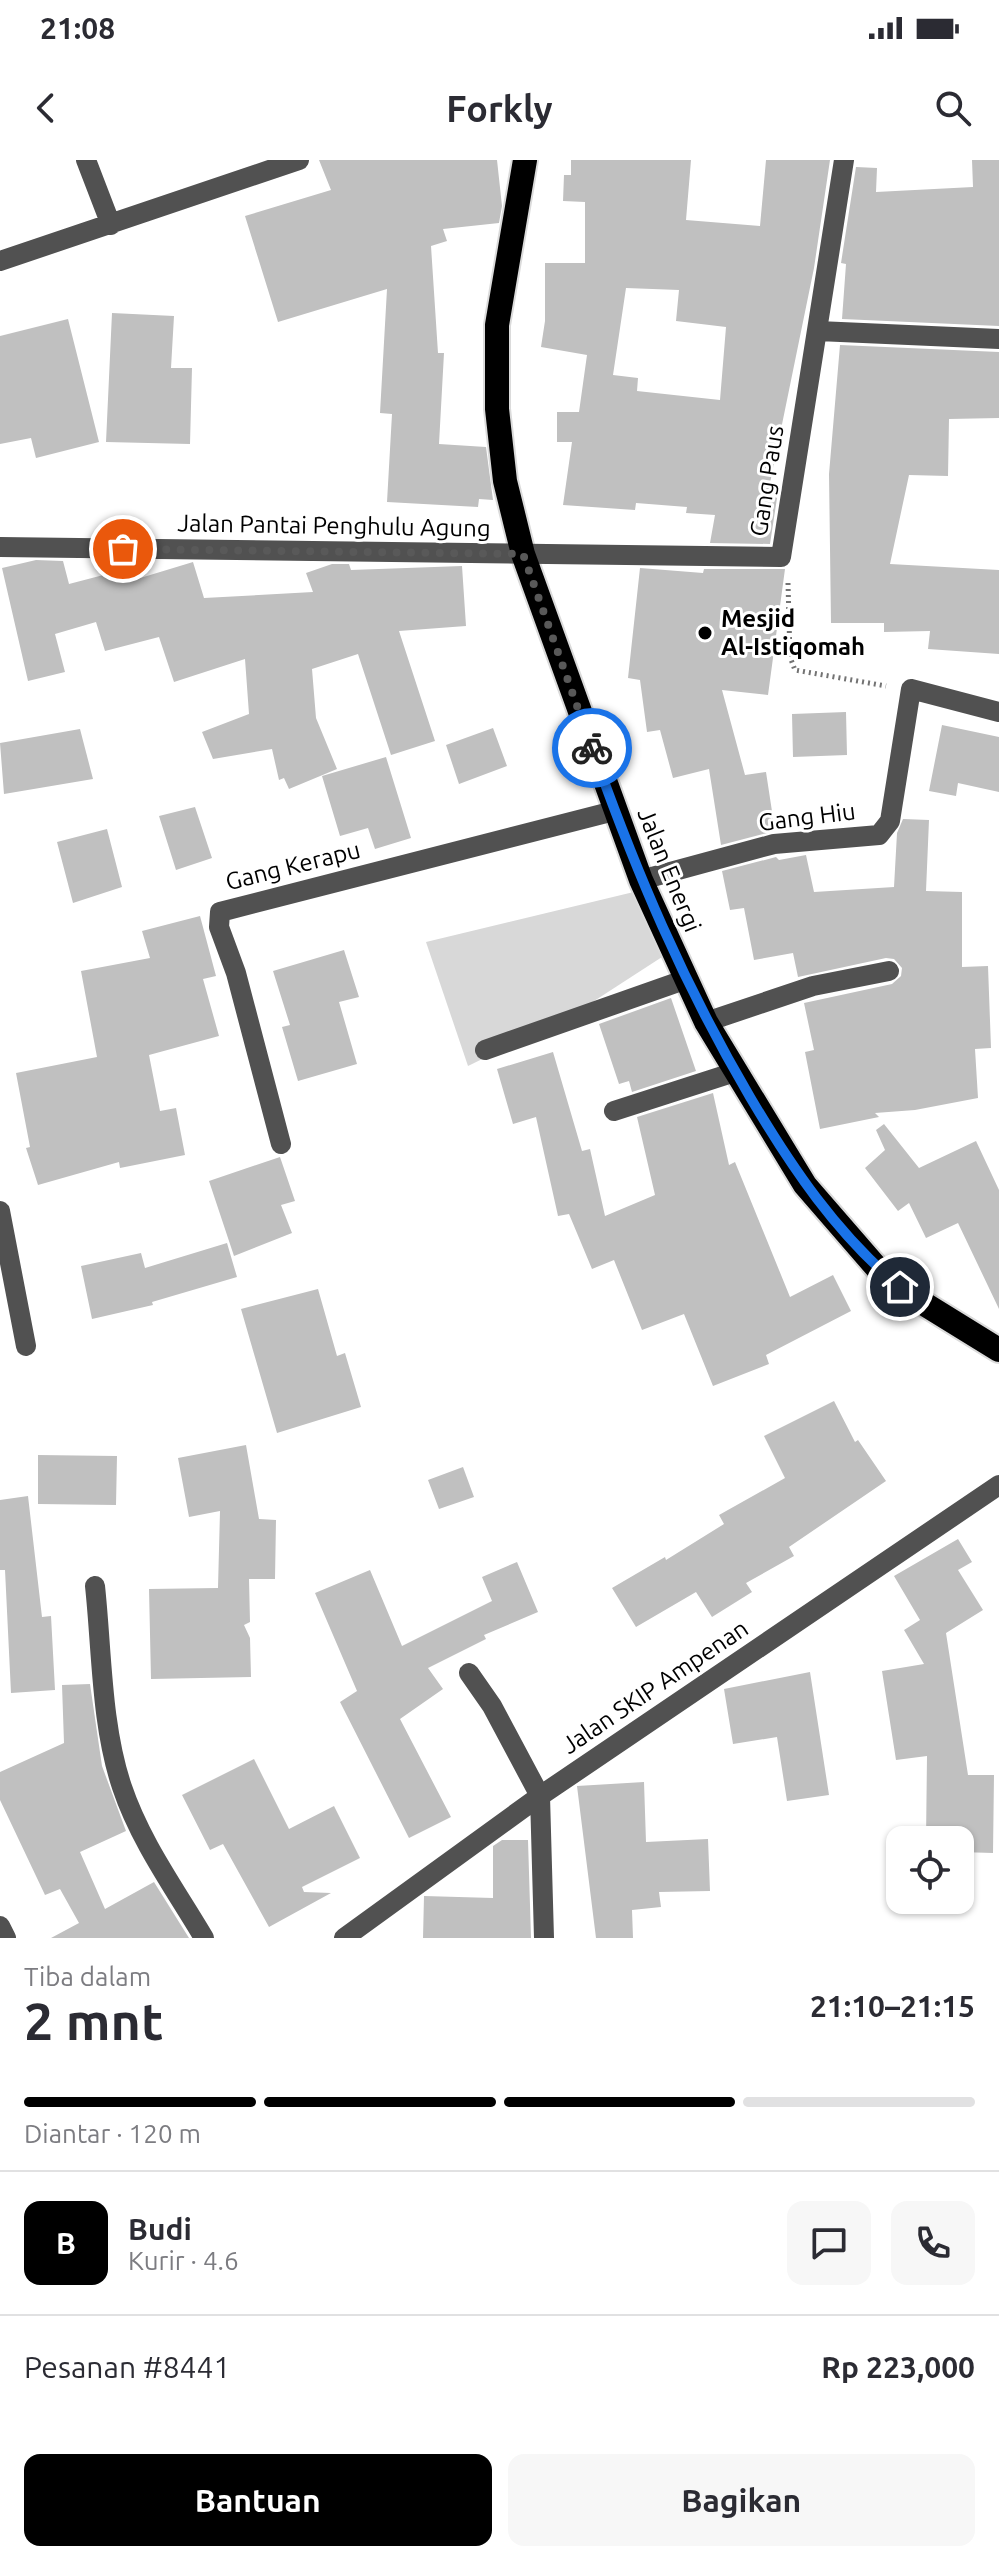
<!DOCTYPE html>
<html lang="id">
<head>
<meta charset="utf-8">
<style>
  :root { --surface:#fff; --page:#f7f7f7; --text:#2b2b33; --muted:#7c7c81; --line:#e1e1e2; --accent:#000 }
  body { margin:0; font-family:Ubuntu,sans-serif; background:var(--page); color:var(--text); height:100vh; display:flex; flex-direction:column; font-size:30px; white-space:nowrap }
  * { box-sizing:border-box; margin:0 }
  p { font-size:26px; color:var(--muted) }
  .icon { flex:none; width:44px; height:44px; fill:none; stroke:currentColor; stroke-width:2; stroke-linecap:round; stroke-linejoin:round }
  .map { position:relative; height:1778px; overflow:hidden }
  .side { display:flex; flex-direction:column; background:var(--surface); flex:1 }
  .side>* { flex:none }
  .controls { position:absolute; left:886px; top:1666px; display:grid; gap:16px }
  .controls a { display:grid; place-items:center; width:88px; height:88px; border-radius:16px; background:var(--surface); box-shadow:0 2px 6px #0004; font-size:40px }
  .pin { position:absolute; display:grid; place-items:center; width:68px; height:68px; color:#fff; margin:-34px; border:4px solid #fff; border-radius:50%; box-shadow:0 2px 8px #0007 }
  .courier { position:absolute; display:grid; place-items:center; width:80px; height:80px; margin:-40px; border:6px solid #1a73e8; border-radius:50%; background:#fff; color:#222; box-shadow:0 2px 10px #0007 }
  .summary em { font-style:normal; font-weight:700 }
  .summary div { display:flex; flex-direction:column-reverse }
  .summary { display:flex; align-items:center; justify-content:space-between; height:136px; padding:0 24px }
  h1 { font-size:52px; font-weight:700; line-height:60px }
  .bar { display:grid; grid-template-columns:repeat(4,1fr); gap:12px 8px; align-content:center; height:96px; padding:0 24px }
  .bar i { height:10px; border-radius:6px; background:var(--line) }
  .bar .current { background:var(--accent) }
  .bar p { grid-column:span 4 }
  .line { display:flex; align-items:center; gap:20px; padding:0 24px; border-top:2px solid var(--line) }
  .line div { flex:1 }
  .round { display:grid; place-items:center; flex:none; width:84px; height:84px; border-radius:16px; background:var(--page) }
  .primary-button { display:flex; gap:16px; margin-top:auto; padding:16px 24px }
  .primary-button a { flex:1; height:92px; border-radius:16px; background:var(--accent); color:#fff; font-size:32px; font-weight:700; line-height:92px; text-align:center }
  .primary-button a+a { background:var(--page); color:var(--text) }
  .status { display:flex; justify-content:space-between; align-items:center; height:56px; padding:0 40px; background:var(--surface); direction:ltr }
  .status svg { height:22px; fill:currentColor }
  header { display:flex; justify-content:space-between; align-items:center; height:104px; padding:0 24px; background:var(--surface); font-size:36px; font-weight:700 }
  .map>svg:first-child { display:block }
  .green { fill:#d8d8d8 }
  .building { fill:#c0c0c0; fill-rule:evenodd }
  .lines { fill:none; stroke-linecap:round; stroke-linejoin:round }
  .highway-casing { stroke:#dbdbdb; stroke-width:28 }
  .path { stroke:#737373; stroke-width:5; stroke-dasharray:2 4; stroke-linecap:butt }
  .minor { stroke:#515151; stroke-width:20 }
  .highway { stroke:#000; stroke-width:24 }
  .done { stroke:#595959; stroke-width:8; stroke-dasharray:0 14.4 }
  .route { stroke:#1a73e8; stroke-width:10 }
  .poi-dot { fill:#000; stroke:#fff; stroke-width:3 }
  .labels { text-anchor:middle; stroke-width:6; stroke-linejoin:round; paint-order:stroke }
  .street-label { font-size:24px; fill:#000; stroke:#fff }
  .poi-label { font-size:24px; font-weight:bold; fill:#000; stroke:#fff; text-anchor:start }
</style>
</head>
<body>
<div class="status"><b>21:08</b><svg viewBox="0 0 49 12"><path d="M0 12V9h3v3zM5 12V6h3v6zM10 12V3h3v9zM15 12V0h3v12zM26 1h20v11H26zM47 4h2v5h-2z"/></svg></div>
<header><svg class="icon" aria-label="back" viewBox="0 0 24 24"><path d="M15 5l-7 7 7 7"/></svg>Forkly<svg class="icon" aria-label="search" viewBox="0 0 24 24"><circle cx="10" cy="10" r="6"/><path d="M15 15l6 6"/></svg></header>
<div class="map">
<svg width="999" height="1778" viewBox="0 0 999 1778">
  <rect width="100%" height="100%" fill="#fff"/>
  <!-- green -->
  <path class="green" d="M642 730 662 797 571 856 468 906 426 782Z"/>
  <!-- building -->
  <path class="building" d="M319 0H497L502 46 499 63 443 69 447 81 431 86 438 193H444L439 284 486 287 493 340 479 339 478 347 387 342 392 254 380 253 387 129 278 162 245 56 331 30Z
    M571 0H691L686 60 760 66 766 0H830L814 108 770 323 779 325 770 384 710 383 715 355 686 353 687 347 636 343 635 350 563 345 572 282H557V252H579L587 195 541 187 545 161V103H585V42L563 41 564 15H571ZM626 128 679 130 676 161 726 167 720 240 637 231 638 218 613 215Z
    M972 0H999V166L842 159 846 104 841 103 856 7 877 8 876 32 973 27Z
    M112 153 174 156 171 208H192L190 284 106 282Z
    M68 159 99 282 36 298 31 278 0 284V176Z
    M840 185 999 192V258L949 259 948 316 909 315 890 404 999 410V494L928 489 930 471 884 472V463H831L829 314Z
    M36 400 63 401 69 424 134 407 137 419 193 402 204 438 313 432 306 413 332 404H349L351 410 462 406 466 466 399 471 435 581 391 595 358 494 312 509 316 558 337 609 289 629 284 618 279 620 272 589 213 599 202 572 249 554 245 499 174 522 159 477 105 491 96 462 55 474 65 512 28 521 2 408Z
    M640 408 703 413 704 409H785L768 535 722 530 745 615 766 612 775 671 721 685 709 609 673 618 660 570 647 572 640 520 628 518Z
    M846 552 847 595 793 597 792 554Z
    M942 565 999 577V632L958 623 956 636 929 631Z
    M493 568 507 606 459 624 446 585Z
    M80 569 93 619 4 634 0 583Z
    M386 597 411 678 375 689 368 668 340 676 322 616Z
    M195 647 212 698 176 710 159 656Z
    M903 659 929 660 926 731 962 732V807L988 806 991 888 975 889 978 938 915 950 875 953 879 957 820 969 805 892 814 890 804 843 892 824 901 816 902 808 894 799 886 798 798 817 793 793 754 800 744 748 730 750 722 711 776 697 779 700 806 695 814 732 894 727 897 673Z
    M107 669 122 727 73 743 57 682Z
    M200 756 216 816 203 819 219 876 149 895 160 951 176 948 185 995 120 1008 119 1002 38 1025 26 988 30 987 16 913 97 897 81 811 150 798 142 771Z
    M344 790 359 837 339 842 357 904 298 921 282 867 290 865 273 811Z
    M671 838 696 911 632 932 629 921 619 924 599 864Z
    M553 892 582 991 590 989 605 1056 655 1035 637 957 713 933 729 1005 735 1002 790 1137 833 1115 851 1151 766 1195 769 1204 713 1226 684 1154 642 1170 614 1100 592 1109 569 1054 558 1056 536 957 513 964 497 909Z
    M884 964 919 1008 976 981 999 1030V1149L958 1063 926 1078 909 1043 898 1051 865 1008 885 990 876 970Z
    M280 997 295 1041 281 1045 292 1073 234 1096 209 1021Z
    M227 1083 237 1117 152 1142 153 1145 92 1159 81 1106 141 1093 145 1108Z
    M318 1129 337 1196 345 1193 361 1247 277 1273 241 1149Z
    M834 1241 855 1282 858 1280 886 1321 789 1387 794 1396 746 1423 752 1432 712 1457 696 1432 636 1467 612 1428 665 1397 666 1400 724 1364 719 1355 785 1318 764 1276Z
    M246 1285 259 1359 276 1360 275 1419H249L250 1462 244 1465 250 1478 251 1517 151 1519 149 1429 218 1428 220 1351 189 1357 178 1298Z
    M38 1295 117 1296 116 1345 38 1344Z
    M463 1307 474 1337 439 1349 428 1320Z
    M28 1336 42 1457 51 1456 55 1530 11 1533 5 1410H0V1340Z
    M958 1379 972 1402 958 1410 983 1450 946 1473 968 1615H994L993 1693 960 1692V1680H926L927 1596 896 1600 882 1511 924 1504 904 1470 920 1460 894 1416Z
    M517 1402 538 1452 484 1475 486 1479 428 1508 443 1529 400 1559 451 1657 409 1678 340 1542 357 1531 315 1433 370 1410 402 1486 492 1441 482 1417Z
    M810 1512 829 1635 787 1641 777 1577 733 1584 724 1529Z
    M90 1524 102 1606 126 1671 80 1692 105 1749 154 1722 189 1778H51L79 1763 60 1729 45 1735 0 1640V1612L64 1583 62 1525Z
    M254 1599 289 1669 334 1646 360 1698 302 1727 304 1732 331 1733 269 1767 223 1684 210 1690 182 1635Z
    M644 1622 646 1682 708 1679 710 1731 659 1732 661 1747 632 1750 633 1778H596L577 1626Z
    M502 1680H528L531 1778H423L424 1736 493 1738V1686Z"/>
  <g class="lines">
    <!-- highway casing -->
    <g class="highway-casing">
      <path id="highway" d="M525 0 497 165V249L505 321 523 394 641 720 706 862 805 1025 877 1108 926 1145 999 1190"/>
    </g>
    <!-- path -->
    <path class="path" d="M788 423 790 497 795 510 886 526"/>
    <!-- minor -->
    <path class="minor" d="M86 0 111 65
      M0 101 299 0
      M818 171 999 179
      M0 387 781 397 844 0
      M641 720 774 684 879 675 890 661 911 529 999 552
      M706 862 813 826 889 811
      M485 890 684 820
      M614 951 735 912
      M281 984 236 813 219 767 220 752 614 651
      M0 1051 26 1186
      M95 1426C102 1491 101 1565 122 1627 140 1681 175 1729 204 1778
      M469 1513 492 1546 540 1636 544 1778
      M0 1766 6 1778
      M344 1778 540 1636 999 1325"/>
    <!-- highway -->
    <use href="#highway" class="highway"/>
  </g>
  <g class="lines">
    <!-- done -->
    <path class="done" d="M123 389 523 394 592 588"/>
    <!-- route -->
    <path class="route" d="M592 588C636 712 683 823 750 937 792 1008 836 1073 900 1127"/>
  </g>
  <!-- markers -->
  <circle class="poi-dot" cx="705" cy="473" r="8"/>
  <g class="labels">
    <!-- street labels -->
    <g class="street-label">
      <text transform="translate(767 321) rotate(-81)" y="8">Gang Paus</text>
      <text transform="translate(334 366) rotate(1)" y="8">Jalan Pantai Penghulu Agung</text>
      <text transform="translate(807 657) rotate(-7)" y="8">Gang Hiu</text>
      <text transform="translate(293 706) rotate(-14)" y="8">Gang Kerapu</text>
      <text transform="translate(669 710) rotate(68)" y="8">Jalan Energi</text>
      <text transform="translate(655 1527) rotate(-34)" y="8">Jalan SKIP Ampenan</text>
    </g>
    <!-- poi labels -->
    <g class="poi-label">
      <text x="721" y="467">Mesjid<tspan x="721" dy="28">Al-Istiqomah</tspan></text>
    </g>
  </g>
</svg>
<div class="controls">
<a><svg class="icon" aria-label="locate" viewBox="0 0 24 24"><circle cx="12" cy="12" r="6"/><path d="M12 2v4M12 18v4M2 12h4M18 12h4"/></svg></a>
</div>
<div class="pin" style="left:123px;top:389px;background:#ea580c"><svg class="icon" aria-label="bag" viewBox="0 0 24 24"><path d="M5 8h14l-1 12H6zM9 8a3 3 0 0 1 6 0"/></svg></div>
<div class="pin" style="left:900px;top:1127px;background:#1f2937"><svg class="icon" aria-label="home" viewBox="0 0 24 24"><path d="M3 11l9-7 9 7M6 9v11h12V9"/></svg></div>
<div class="courier" style="left:592px;top:588px"><svg class="icon" aria-label="bike" viewBox="0 0 24 24"><circle cx="6" cy="16" r="4"/><circle cx="18" cy="16" r="4"/><path d="M6 16l4-8h5l3 8M10 8l3 8H6M13 5h3"/></svg></div>
</div>
<section class="side">
<div class="summary"><div><h1>2 mnt</h1><p>Tiba dalam</p></div><em>21:10–21:15</em></div>
<div class="bar"><i class="current"></i><i class="current"></i><i class="current"></i><i></i><p>Diantar · 120 m</p></div>
<div class="line" style="height:144px"><b class="round" style="background:var(--accent);color:#fff">B</b><div><b>Budi</b><p>Kurir · 4.6</p></div><a class="round"><svg class="icon" aria-label="chat" viewBox="0 0 24 24"><path d="M4 5h16v11H9l-5 4z"/></svg></a><a class="round"><svg class="icon" aria-label="phone" viewBox="0 0 24 24"><path d="M5 4h4l2 5-3 2q2 4 5 5l2-3 5 2v4C11 20 4 13 5 4z"/></svg></a></div>
<div class="line" style="height:104px"><div>Pesanan #8441</div><b>Rp 223,000</b></div>
<div class="primary-button"><a>Bantuan</a><a>Bagikan</a></div>
</section>
</body>
</html>
